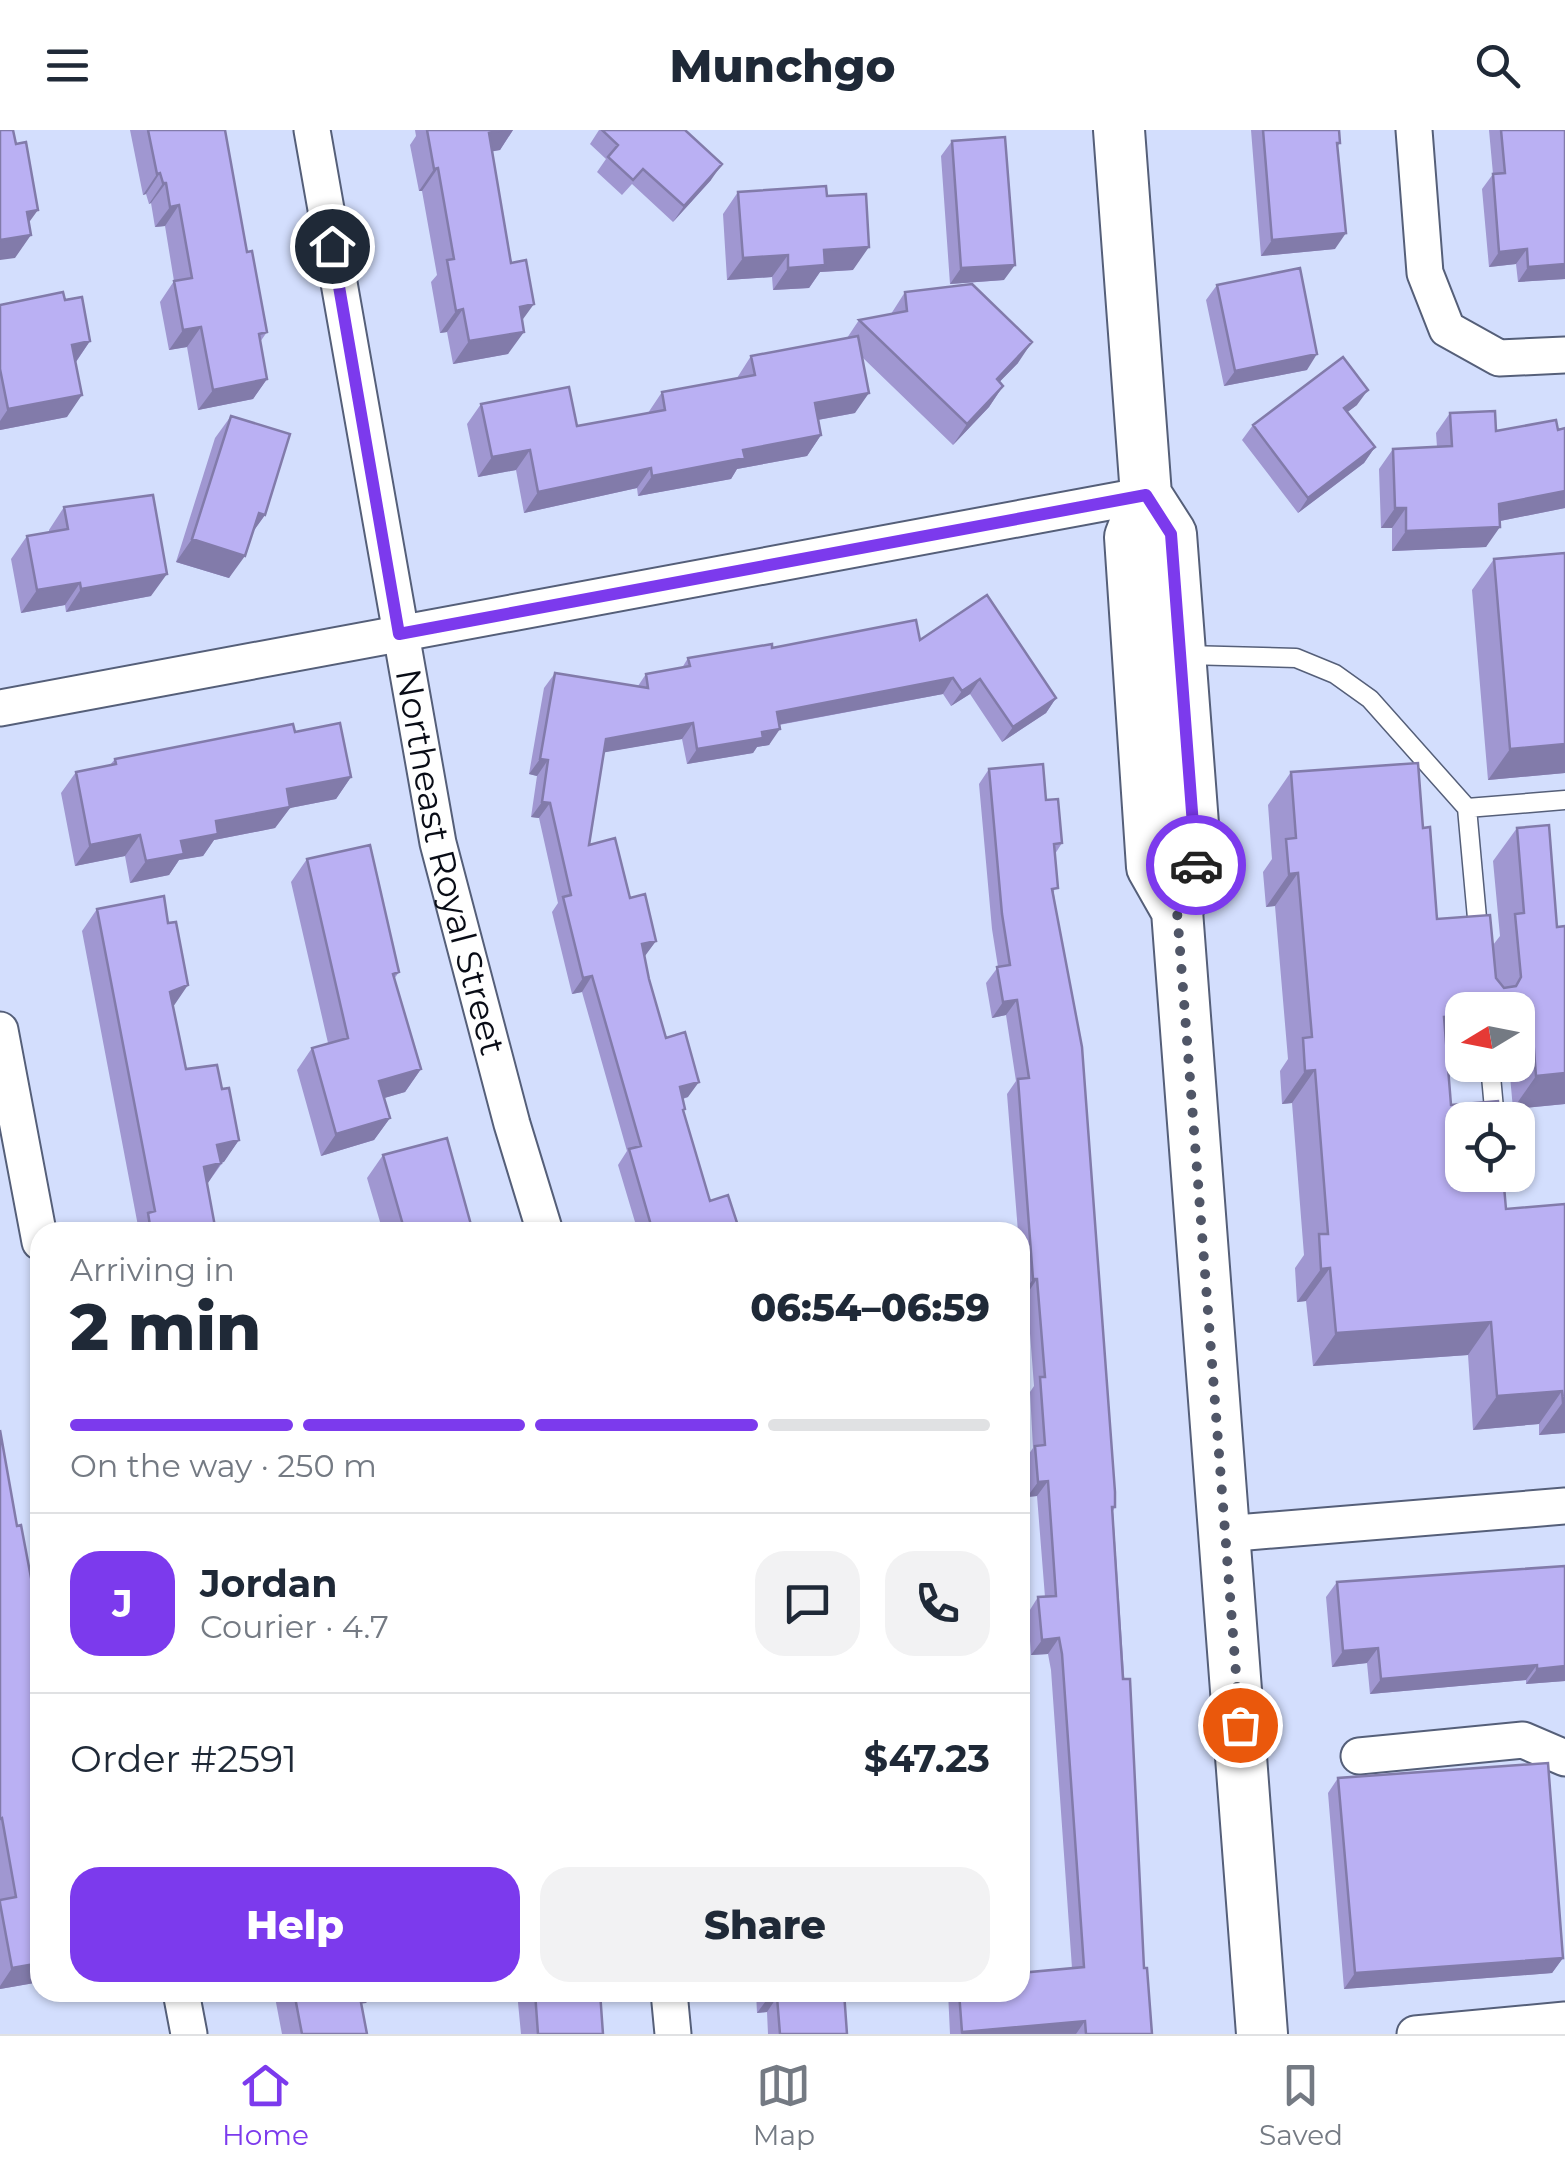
<!DOCTYPE html>
<html lang="en">
<head>
<meta charset="utf-8">
<style>
  :root { --surface:#fff; --page:#f2f2f3; --text:#1f2937; --muted:#747a83; --line:#e0e1e3; --accent:#7c3aed }
  body { margin:0; font-family:Montserrat,sans-serif; background:var(--page); color:var(--text); height:100vh; display:flex; flex-direction:column; font-size:38px; white-space:nowrap }
  * { box-sizing:border-box; margin:0 }
  p { font-size:32px; color:var(--muted) }
  .icon { flex:none; width:55px; height:55px; fill:none; stroke:currentColor; stroke-width:2; stroke-linecap:round; stroke-linejoin:round }
  .map { position:relative; flex:1; overflow:hidden }
  .panel { position:absolute; left:30px; top:1092px; width:1000px; height:780px; display:flex; flex-direction:column; background:var(--surface); border-radius:30px; box-shadow:0 2px 8px #0004 }
  .panel>* { flex:none }
  .needle { width:65px; rotate:260deg }
  .controls { position:absolute; left:1445px; top:862px; display:grid; gap:20px }
  .controls a { display:grid; place-items:center; width:90px; height:90px; border-radius:20px; background:var(--surface); box-shadow:0 2px 8px #0004; font-size:50px }
  .pin { position:absolute; display:grid; place-items:center; width:85px; height:85px; color:#fff; margin:-42px; border:5px solid #fff; border-radius:50%; box-shadow:0 2px 10px #0007 }
  .courier { position:absolute; display:grid; place-items:center; width:100px; height:100px; margin:-50px; border:8px solid #7c3aed; border-radius:50%; background:#fff; color:#222; box-shadow:0 2px 12px #0007 }
  .head em { font-style:normal; font-weight:800 }
  .head div { display:flex; flex-direction:column-reverse }
  .head { display:flex; align-items:center; justify-content:space-between; height:170px; padding:0 40px }
  h1 { font-size:65px; font-weight:800; line-height:75px }
  .bar { display:grid; grid-template-columns:repeat(4,1fr); gap:15px 10px; align-content:center; height:120px; padding:0 40px }
  .bar i { height:12px; border-radius:8px; background:var(--line) }
  .bar .selected { background:var(--accent) }
  .bar p { grid-column:span 4 }
  .line { display:flex; align-items:center; gap:25px; padding:0 40px; border-top:2px solid var(--line) }
  .line div { flex:1 }
  .round { display:grid; place-items:center; flex:none; width:105px; height:105px; border-radius:30px; background:var(--page) }
  .action { display:flex; gap:20px; margin-top:auto; padding:20px 40px }
  .action a { flex:1; height:115px; border-radius:30px; background:var(--accent); color:#fff; font-size:40px; font-weight:800; line-height:115px; text-align:center }
  .action a+a { background:var(--page); color:var(--text) }
  header { display:flex; justify-content:space-between; align-items:center; height:130px; padding:0 40px; background:var(--surface); font-size:45px; font-weight:800 }
  .tabs { display:flex; justify-content:space-around; align-items:center; height:140px; border-top:2px solid var(--line); background:var(--surface); font-size:28px; color:var(--muted) }
  .tabs a { display:grid; justify-items:center; gap:5px }
  .tabs .selected { color:var(--accent) }
  .map>svg:first-child { display:block }
  .lines { fill:none; stroke-linecap:round; stroke-linejoin:round }
  .service-casing { stroke:#555f79; stroke-width:21 }
  .minor-casing { stroke:#555f79; stroke-width:39 }
  .secondary-casing { stroke:#555f79; stroke-width:54 }
  .service { stroke:#fff; stroke-width:18 }
  .minor { stroke:#fff; stroke-width:35 }
  .secondary { stroke:#fff; stroke-width:50 }
  .wall { fill:#a097d1 }
  .shaded-wall { fill:#827baa }
  .building { fill:#bab0f3; stroke:#827baa; stroke-width:2.5 }
  .done { stroke:#505667; stroke-width:10; stroke-dasharray:0 18 }
  .route { stroke:#7c3aed; stroke-width:12 }
  .labels { text-anchor:middle; stroke-width:10; stroke-linejoin:round; paint-order:stroke }
  .street-label { font-size:35px; fill:#090c16; stroke:#e5ecff }
</style>
</head>
<body>
<header><svg class="icon" aria-label="menu" viewBox="0 0 24 24"><path d="M4 6h16M4 12h16M4 18h16"/></svg>Munchgo<svg class="icon" aria-label="search" viewBox="0 0 24 24"><circle cx="10" cy="10" r="6"/><path d="M15 15l6 6"/></svg></header>
<div class="map">
<svg width="1565" height="1904" viewBox="0 0 1565 1904">
  <rect width="100%" height="100%" fill="#d3defd"/>
  <g class="lines">
    <!-- service casing -->
    <g class="service-casing">
      <path id="service" d="M1186 525 1296 528 1335 544 1370 569 1467 678 1479 810
        M1467 678 1565 670
        M1490 935 1495 990"/>
    </g>
    <!-- minor casing -->
    <g class="minor-casing">
      <g id="minor">
        <path id="s1" d="M312 0 438 713 512 994 545 1102"/>
        <path d="M1414 0 1425 143 1447 199 1499 228 1565 225"/>
        <path d="M0 578 1146 365"/>
        <path d="M0 900 40 1112"/>
        <path d="M1224 1404 1565 1376"/>
        <path d="M1359 1626 1523 1610 1565 1628"/>
        <path d="M181 1862 189 1904"/>
        <path d="M669 1862 673 1904"/>
        <path d="M1415 1904 1565 1890"/>
      </g>
    </g>
    <!-- secondary casing -->
    <g class="secondary-casing">
      <path id="secondary" d="M1119 0 1146 365 1130 407 1152 737 1177 781 1262 1904
        M1146 365 1171 404 1196 734 1177 781"/>
    </g>
    <!-- service -->
    <use href="#service" class="service"/>
    <!-- minor -->
    <use href="#minor" class="minor"/>
    <!-- secondary -->
    <use href="#secondary" class="secondary"/>
  </g>
  <!-- wall -->
  <path class="wall" d="M130 0H225L247 122 267 202 260 212 267 249 253 269 198 280 187 217 169 220 160 172 174 151 165 96 155 97 151 73 149 74 146 64 143 65Z
    M415 0H513L500 20 492 21 522 191 508 224 453 234 447 202 440 203 431 152 437 145 422 61H419L410 15 416 6Z
    M599 0H685L711 50 673 92 632 54 622 65 597 42 606 29 590 14Z
    M1251 0H1339L1340 13 1337 17 1335 119 1261 126Z
    M1489 0H1565V149L1518 152 1516 134 1489 137 1482 59 1493 44Z
    M952 11 1004 150 950 154 941 26Z
    M738 62 827 66 853 140 820 142 809 158 773 160 772 147 727 150 723 84Z
    M1217 155 1307 240 1224 256 1206 170Z
    M905 162 1018 233 999 252 1003 256 989 277 953 315 862 227 855 283 818 290 821 305 807 326 737 339 731 349 638 366 637 358 524 383 516 340 478 347 467 294 481 274 577 296 648 283 662 262 737 248 751 226 847 208 859 190 891 184Z
    M65 170 90 211 76 232 67 287 0 300V175Z
    M1357 275 1347 282 1375 317 1364 333 1298 383 1242 310 1253 295Z
    M1450 283 1496 301 1565 298V378L1500 391 1486 417 1392 421V398H1381L1379 339 1393 319 1437 317 1436 303Z
    M231 286 265 385 252 403 229 448 176 432 215 308Z
    M64 377 151 466 66 482 65 475 21 483 11 429 27 406 49 402V400Z
    M1494 429 1565 643 1488 650 1472 460Z
    M920 510 1056 568 1046 583 1002 612 970 564 951 576 943 564 779 595 769 615 757 617 753 623 687 634 682 609 604 622 589 715 630 768 656 811 644 826 649 849 666 908 688 967 683 969 684 982 710 1071 740 1102H638L618 1035 627 1021 582 862 572 864 552 782 558 773 539 688 531 687 537 646 529 644 544 558 555 543 638 556 646 544 682 538 688 528 772 518Z
    M295 602 351 647 336 669 290 678 275 698 214 710 203 726 179 730 169 745 130 753 125 726 75 736 61 663 76 642 110 635 115 629Z
    M989 639 1046 670 1062 713 1055 724 1054 764 1115 1377 1113 1381 1144 1838 1152 1904H950L948 1862H1020L1072 1838 1051 1540 1048 1524 1031 1525 1028 1483 1038 1467H1045L1037 1366 1027 1367 1024 1331 1033 1318 1030 1262 1034 1256 1027 1164H1023L1020 1102H1018L1007 964 1016 951 1006 885 992 888 986 853 998 837 992 799 979 654Z
    M1291 642 1423 698 1437 789 1493 815 1500 806 1493 731 1517 698 1565 974 1513 979 1509 935H1518V880H1462V918L1447 919 1451 975 1506 1079 1565 1074V1303L1539 1305V1294L1473 1300 1468 1225 1313 1236 1306 1171 1297 1172 1295 1138 1304 1125 1292 973 1282 974 1280 941 1288 929 1275 776 1266 777 1263 742 1272 729 1268 675Z
    M307 729 399 842 394 849 421 939 405 962 384 968 390 988 374 1010 321 1026 297 940 312 918 328 913 291 752Z
    M97 779 173 877 186 939 222 959 239 1010 207 1054 216 1102H134L138 1096 82 801Z
    M383 1025 473 1102H383L367 1048Z
    M0 1300 17 1396 40 1495V1852L0 1859Z
    M1565 1436V1551L1526 1554V1550L1370 1564 1367 1533 1332 1537 1326 1467 1337 1452Z
    M1338 1648 1563 1828 1552 1843 1344 1859 1328 1663Z
    M274 1862H373L366 1873H361L367 1904H282Z
    M517 1862H600L603 1904H521Z
    M756 1862H844L847 1904H768L767 1882 757 1883Z"/>
  <!-- shaded-wall -->
  <path class="shaded-wall" d="M502 0H513L500 20 473 25 489 3Z
    M722 34 711 50 673 92 684 76Z
    M438 38 422 61H419L434 39Z
    M160 43 146 64 143 65 157 44Z
    M163 53H166L151 73 149 74Z
    M179 75 165 96 155 97 170 77Z
    M38 80 22 102 27 82Z
    M1346 103 1335 119 1261 126 1272 110Z
    M31 105 15 128 0 130V110Z
    M869 117 853 140 820 142 809 158 773 160 788 138 824 120Z
    M1527 119 1516 134 1489 137 1499 122Z
    M788 125 772 147 727 150 743 128Z
    M1565 134V149L1518 152 1528 137Z
    M1015 135 1004 150 950 154 961 138Z
    M534 174 518 196 520 177Z
    M463 179 447 202 440 203 456 181Z
    M201 197 187 217 169 220 183 200Z
    M524 202 508 224 453 234 469 211Z
    M90 211 75 233 72 215Z
    M1032 212 1018 233 982 270 997 249Z
    M1317 224 1307 240 1224 256 1235 241Z
    M267 249 253 269 198 280 213 260Z
    M1003 256 989 277 953 315 967 294Z
    M1368 260 1357 275 1333 293 1344 278Z
    M869 263 855 283 801 293 815 273Z
    M82 265 67 287 0 300V291L8 279Z
    M821 305 807 326 737 339 731 349 638 366 652 346 743 320Z
    M1375 317 1364 333 1298 383 1308 368Z
    M530 320 516 340 478 347 492 327Z
    M651 338 637 358 524 383 538 362Z
    M1565 361V378L1485 394 1499 374Z
    M1395 378H1406L1392 398H1381Z
    M259 383 265 385 249 407Z
    M1500 397 1486 417 1392 421 1406 401Z
    M192 409 245 426 229 448 176 432Z
    M167 444 151 466 66 482 81 459Z
    M80 453 65 475 21 483 37 460Z
    M953 548 943 564 766 597 777 582Z
    M980 549 970 564 951 576 962 561Z
    M1056 568 1046 583 1002 612 1013 597Z
    M693 593 682 609 595 624 606 609Z
    M780 599 769 615 757 617 753 623 687 634 697 619Z
    M1565 614V643L1488 650 1510 619Z
    M540 629 548 630 537 646 529 644Z
    M351 647 336 669 290 678 275 698 214 710 203 726 179 730 169 745 130 753 146 731 216 691 287 659Z
    M542 672 550 673 539 688 531 687Z
    M140 705 125 726 75 736 90 715Z
    M1298 743 1275 776 1266 777 1289 744Z
    M656 811 645 826 631 830 642 814Z
    M592 846 582 862 572 864 583 848Z
    M188 855 173 877 170 862Z
    M1017 870 1006 885 992 888 1003 872Z
    M1531 881 1518 900V882Z
    M1462 886V918L1421 921 1444 887Z
    M421 939 405 962 364 974 379 951Z
    M1315 940 1292 973 1282 974 1305 941Z
    M1565 943V974L1513 979 1536 946Z
    M699 952 688 967 669 972 680 957Z
    M390 988 374 1010 321 1026 336 1004Z
    M239 1010 224 1032 202 1037 217 1015Z
    M221 1033 206 1056 204 1037Z
    M1330 1138 1306 1171 1297 1172 1321 1139Z
    M1033 1149H1037L1027 1164H1023Z
    M1491 1192 1468 1225 1313 1236 1336 1203Z
    M1562 1261 1539 1294 1473 1300 1497 1266Z
    M1565 1271V1303L1539 1305 1563 1272Z
    M1048 1351 1037 1366 1027 1367 1038 1352Z
    M1059 1508 1048 1524 1031 1525 1042 1510Z
    M1378 1518 1367 1533 1332 1537 1343 1521Z
    M1537 1535 1526 1550 1370 1564 1381 1549Z
    M1565 1536V1551L1526 1554 1537 1539Z
    M1563 1828 1552 1843 1344 1859 1355 1843Z
    M40 1833V1852L0 1859V1856L12 1838Z
    M352 1862H373L366 1873 342 1876Z
    M777 1867 767 1882 757 1883 768 1868Z
    M1085 1891 1076 1904H961L962 1902Z"/>
  <!-- building -->
  <path class="building" d="M0 0H13L16 14 26 12 38 80 27 82 31 105 0 110Z
    M148 0H225L247 122 252 121 267 202 259 204 267 249 213 260 201 197 183 200 174 151 192 148 179 75 170 77 166 53H163L160 43 157 44Z
    M427 0H502L489 3 511 133 526 130 534 174 520 177 524 202 469 211 463 179 456 181 447 130 454 129 438 38 434 39Z
    M602 0H685L722 34 684 76 643 39 633 50 608 27 618 15Z
    M1263 0H1339L1340 13H1337L1346 103 1272 110Z
    M1501 0H1565V134L1528 137 1527 119 1499 122 1493 44 1505 43Z
    M1005 7 1015 135 961 138 952 11Z
    M826 56 827 66 866 64 869 117 824 120 825 135 788 138V125L743 128 738 62Z
    M1300 138 1317 224 1235 241 1217 155Z
    M972 154 1032 212 997 249 1003 256 967 294 859 190 907 181 905 162Z
    M63 162 65 170 82 167 90 211 72 215 82 265 8 279 0 239V175Z
    M858 206 869 263 815 273 821 305 743 320 745 328 652 346 651 338 538 362 530 320 492 327 481 274 569 257 577 296 665 280 662 262 755 245 751 226Z
    M1343 227 1368 260 1344 278 1375 317 1308 368 1253 295Z
    M1495 281 1496 301 1556 290 1558 300 1565 298V361L1499 374 1500 397 1406 401V378H1395L1393 319 1452 316 1450 283Z
    M231 286 290 304 265 385 259 383 245 426 192 409Z
    M153 365 167 444 81 459 80 453 37 460 27 406 68 399 64 377Z
    M1565 423V614L1510 619 1494 429Z
    M987 465 1056 568 1013 597 980 549 962 561 953 548 777 582 780 599 762 602 763 608 697 619 693 593 606 609 589 715 615 708 630 768 645 764 656 811 642 814 649 849 666 908 685 902 699 952 680 957 685 979 683 980 710 1071 728 1065 740 1102H653L629 1019 641 1016 592 846 583 848 563 767 571 765 550 673 542 672 548 630 540 629 555 543 648 558 646 544 690 536 688 528 772 514V518L916 490 920 510Z
    M340 593 351 647 287 659 290 677 216 691 218 704 181 711 184 724 146 731 140 705 90 715 76 642 116 634 115 629 293 594 295 602Z
    M1418 633 1423 698 1430 697 1437 789 1490 785 1496 848 1504 858 1516 856 1521 847 1515 784 1524 783 1517 698 1549 695 1557 797 1565 796V943L1536 946 1531 881 1462 880V886L1444 887 1451 975 1498 971 1500 990H1462V1045H1503L1506 1079 1565 1074V1271L1563 1272 1562 1261 1497 1266 1491 1192 1336 1203 1330 1138 1321 1139 1319 1104H1328L1315 940 1305 941 1303 908 1312 907 1298 743 1289 744 1286 709 1296 708 1291 642Z
    M1043 634 1046 670 1058 669 1062 713 1054 714 1058 758 1052 759 1082 917 1115 1362V1377H1112L1123 1549H1130L1144 1838H1147L1152 1904H1086L1085 1891 962 1902 959 1862H1020V1843L1084 1837 1062 1524 1059 1508 1042 1510 1038 1467 1056 1466 1048 1351 1038 1352 1035 1316 1045 1315 1040 1247H1045L1037 1149H1033L1018 949 1029 948 1017 870 1003 872 997 837 1010 835 1002 784 989 639Z
    M370 715 399 842 393 844 421 939 379 951 390 988 336 1004 312 918 348 908 307 729Z
    M164 766 168 793 176 792 188 855 170 862 186 939 217 935 222 959 229 958 239 1010 217 1015 221 1033 204 1037 216 1102H151L148 1083 155 1081 97 779Z
    M447 1008 473 1102H405L383 1025Z
    M0 1300 17 1396 21 1395 40 1495V1833L12 1838 0 1773V1770L16 1767 2 1688 0 1689Z
    M1565 1436V1536L1537 1539V1535L1381 1549 1378 1518 1343 1521 1337 1452Z
    M1548 1633 1563 1828 1355 1843 1338 1648Z
    M294 1862H359L367 1904H302Z
    M535 1862H600L603 1904H538Z
    M768 1862H844L847 1904H780L777 1867 768 1868Z"/>
  <g class="lines">
    <!-- done -->
    <path class="done" d="M1196 735 1177 781 1240 1595"/>
    <!-- route -->
    <path class="route" d="M332 116 399 504 1146 365 1171 404 1196 735"/>
  </g>
  <g class="labels">
    <!-- street labels -->
    <g class="street-label">
      <text dy="12" stroke="none"><textPath href="#s1" startOffset="745">Northeast Royal Street</textPath></text>
    </g>
  </g>
</svg>
<div class="controls">
<a><svg class="needle" viewBox="-14 -14 28 28"><path d="M0-13l5 13h-10z" fill="#e53935"/><path d="M0 13l5-13h-10z" fill="#747a83"/></svg></a>
<a><svg class="icon" aria-label="locate" viewBox="0 0 24 24"><circle cx="12" cy="12" r="6"/><path d="M12 2v4M12 18v4M2 12h4M18 12h4"/></svg></a>
</div>
<div class="pin" style="left:1240px;top:1595px;background:#ea580c"><svg class="icon" aria-label="bag" viewBox="0 0 24 24"><path d="M5 8h14l-1 12H6zM9 8a3 3 0 0 1 6 0"/></svg></div>
<div class="pin" style="left:332px;top:116px;background:#1f2937"><svg class="icon" aria-label="home" viewBox="0 0 24 24"><path d="M3 11l9-7 9 7M6 9v11h12V9"/></svg></div>
<div class="courier" style="left:1196px;top:735px"><svg class="icon" aria-label="car" viewBox="0 0 24 24"><path d="M5 17H2v-5l4-1 3-4h7l3 4 3 1v5h-3M9 17h6M6 11h13"/><circle cx="7" cy="17" r="2"/><circle cx="17" cy="17" r="2"/></svg></div>
<section class="panel">
<div class="head"><div><h1>2 min</h1><p>Arriving in</p></div><em>06:54–06:59</em></div>
<div class="bar"><i class="selected"></i><i class="selected"></i><i class="selected"></i><i></i><p>On the way · 250 m</p></div>
<div class="line" style="height:180px"><b class="round" style="background:var(--accent);color:#fff">J</b><div><b>Jordan</b><p>Courier · 4.7</p></div><a class="round"><svg class="icon" aria-label="chat" viewBox="0 0 24 24"><path d="M4 5h16v11H9l-5 4z"/></svg></a><a class="round"><svg class="icon" aria-label="phone" viewBox="0 0 24 24"><path d="M5 4h4l2 5-3 2q2 4 5 5l2-3 5 2v4C11 20 4 13 5 4z"/></svg></a></div>
<div class="line" style="height:130px"><div>Order #2591</div><b>$47.23</b></div>
<div class="action"><a>Help</a><a>Share</a></div>
</section>
</div>
<nav class="tabs">
<a class="selected"><svg class="icon" aria-label="home" viewBox="0 0 24 24"><path d="M3 11l9-7 9 7M6 9v11h12V9"/></svg>Home</a>
<a><svg class="icon" aria-label="map" viewBox="0 0 24 24"><path d="M3 6l6-2 6 2 6-2v14l-6 2-6-2-6 2zM9 4v14M15 6v14"/></svg>Map</a>
<a><svg class="icon" aria-label="saved" viewBox="0 0 24 24"><path d="M7 4h10v16l-5-4-5 4z"/></svg>Saved</a>
</nav>
</body>
</html>
